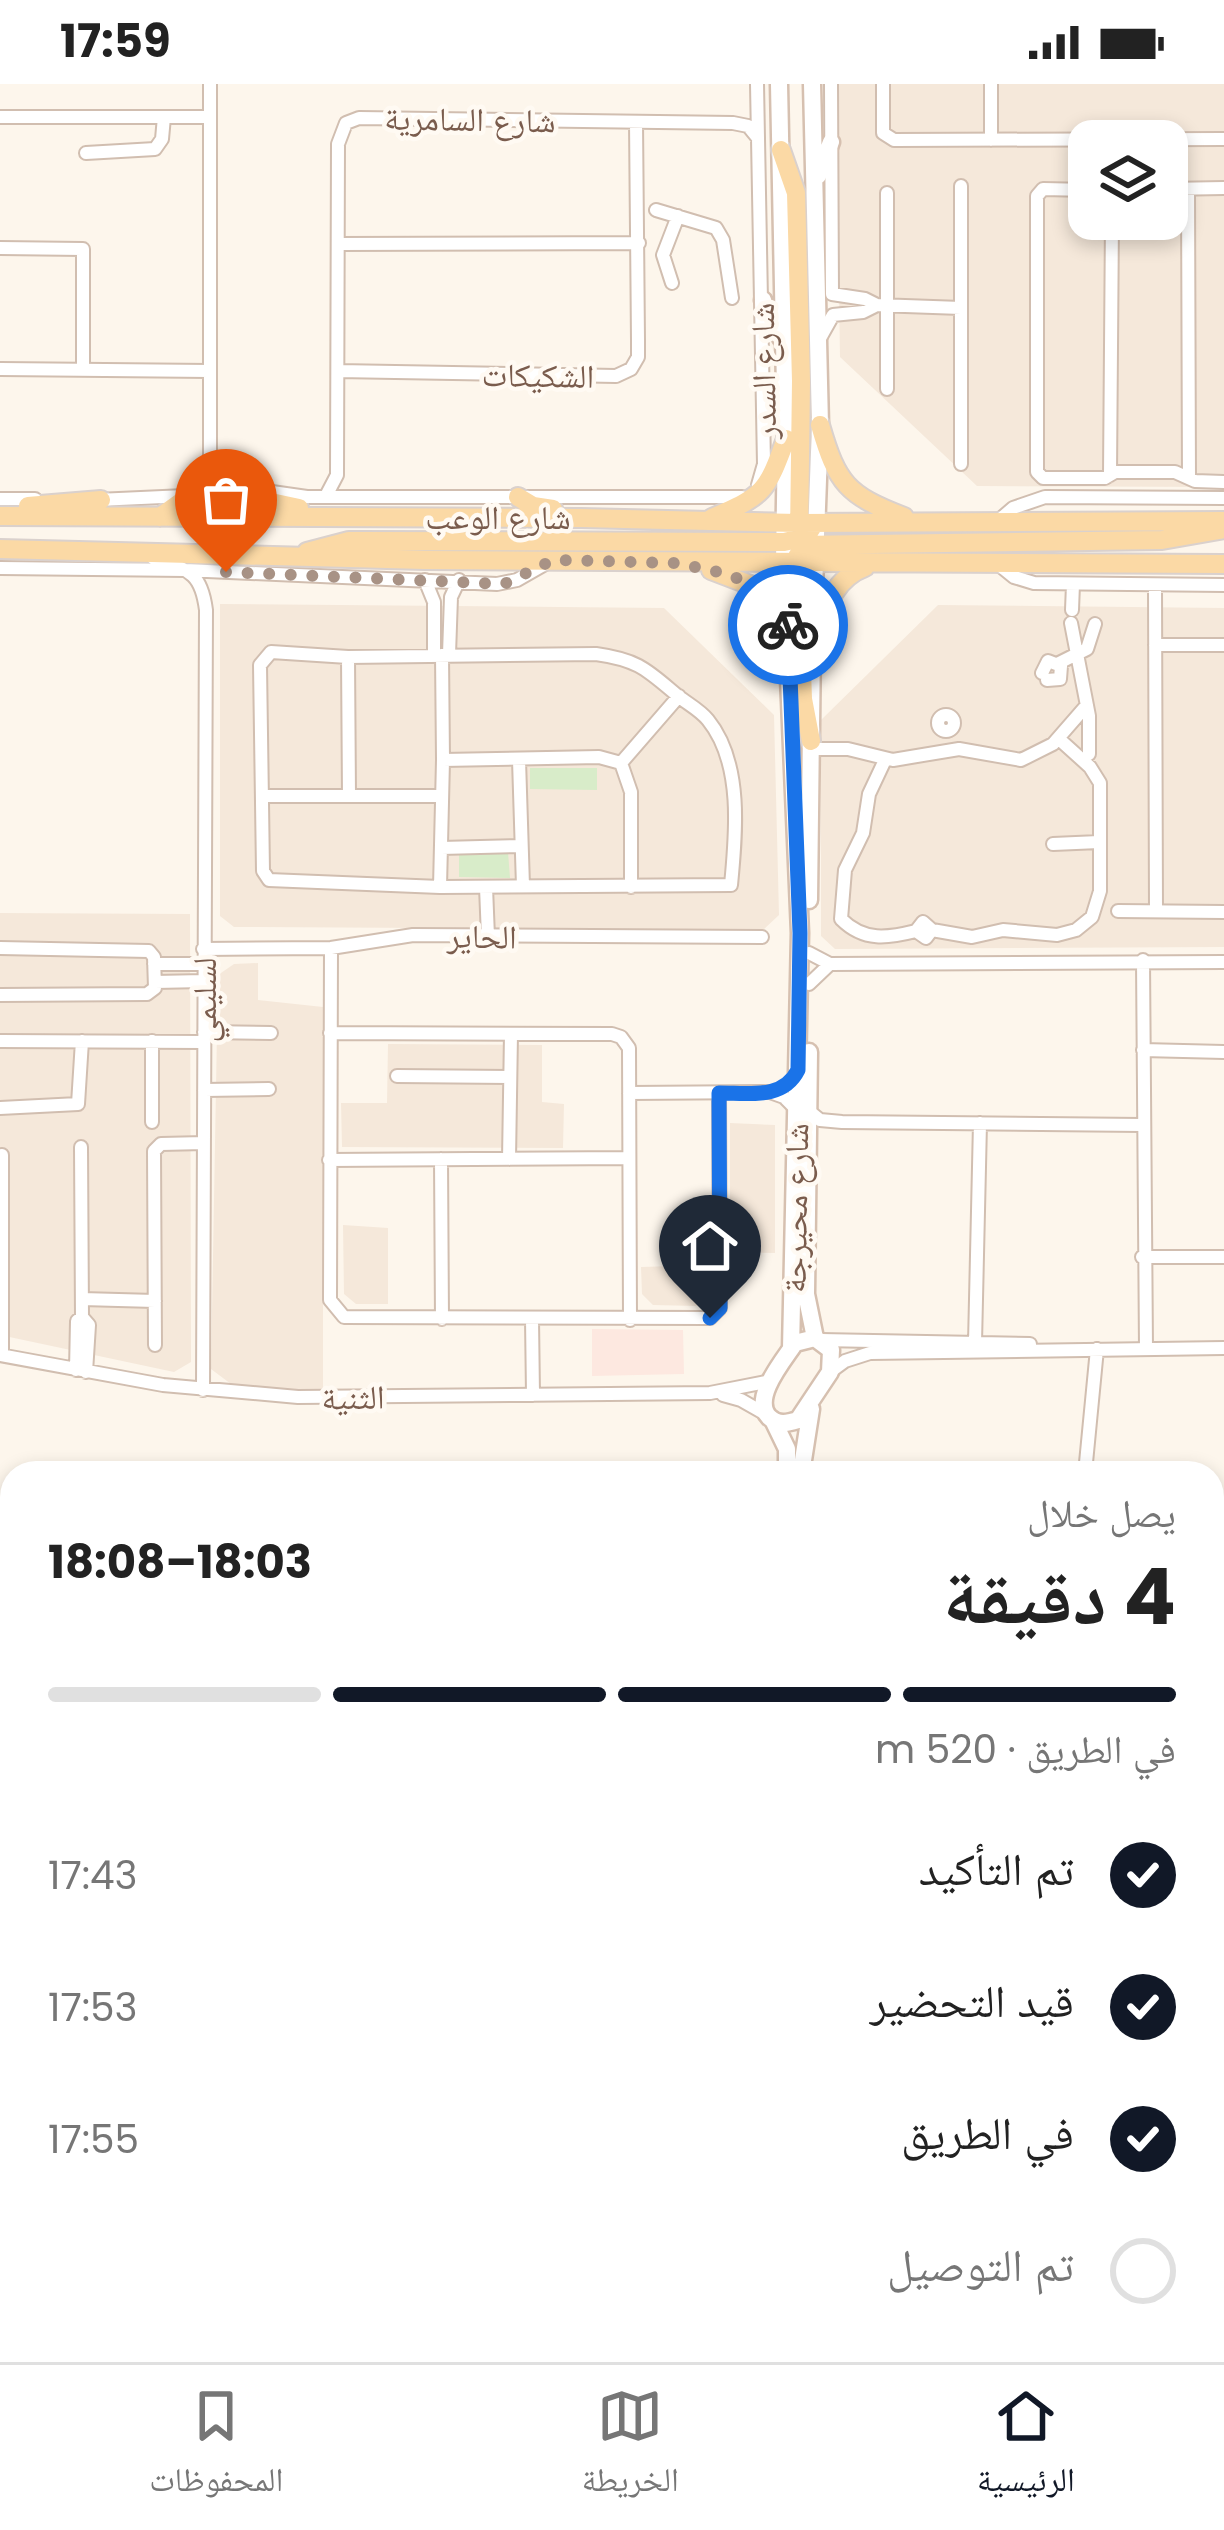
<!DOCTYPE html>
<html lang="ar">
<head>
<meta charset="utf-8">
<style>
  :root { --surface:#fff; --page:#f6f6f6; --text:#222; --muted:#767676; --line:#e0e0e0; --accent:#111827 }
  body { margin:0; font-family:Poppins,"Noto Naskh Arabic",sans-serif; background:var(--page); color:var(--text); direction:rtl; height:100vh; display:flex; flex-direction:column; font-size:45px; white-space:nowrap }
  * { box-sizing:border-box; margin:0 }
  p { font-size:39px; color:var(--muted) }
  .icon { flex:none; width:66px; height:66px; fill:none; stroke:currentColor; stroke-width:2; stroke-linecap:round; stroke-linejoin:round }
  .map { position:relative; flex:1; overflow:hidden; direction:ltr }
  .side { position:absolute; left:0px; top:1377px; width:1224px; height:903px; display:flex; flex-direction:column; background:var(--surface); border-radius:36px 36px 0 0; box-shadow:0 6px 18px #0003; direction:rtl }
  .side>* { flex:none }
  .fabs { position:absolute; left:1068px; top:36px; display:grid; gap:24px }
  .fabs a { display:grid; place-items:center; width:120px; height:120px; border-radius:24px; background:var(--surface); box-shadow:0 6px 18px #0003; font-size:60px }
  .pin { position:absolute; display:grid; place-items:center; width:102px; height:102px; color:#fff; margin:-123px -51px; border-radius:50% 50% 50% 0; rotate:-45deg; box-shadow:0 0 12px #0007 }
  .pin .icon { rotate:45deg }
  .courier { position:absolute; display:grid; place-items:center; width:120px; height:120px; margin:-60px; border:9px solid #1a73e8; border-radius:50%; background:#fff; color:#222; box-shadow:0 3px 15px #0007 }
  .headline em { font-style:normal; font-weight:700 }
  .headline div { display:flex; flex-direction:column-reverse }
  .headline { display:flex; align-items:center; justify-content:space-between; height:204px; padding:0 48px }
  h1 { font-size:78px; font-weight:700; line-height:90px }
  .bar { display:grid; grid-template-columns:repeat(4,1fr); gap:18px 12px; align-content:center; height:144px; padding:0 48px }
  .bar i { height:15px; border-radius:9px; background:var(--line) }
  .bar .current { background:var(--accent) }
  .bar p { grid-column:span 4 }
  ol { padding:0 48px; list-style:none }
  li { display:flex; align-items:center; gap:36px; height:132px }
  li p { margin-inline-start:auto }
  li .icon { padding:12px; border-radius:50%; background:var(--accent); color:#fff; stroke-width:4 }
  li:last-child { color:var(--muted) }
  li i { width:66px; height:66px; border:6px solid var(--line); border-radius:50% }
  .status { display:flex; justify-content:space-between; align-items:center; height:84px; padding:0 60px; background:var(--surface); direction:ltr }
  .status svg { height:33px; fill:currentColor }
  .tab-bar { display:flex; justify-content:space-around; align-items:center; height:168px; border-top:3px solid var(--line); background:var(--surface); font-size:33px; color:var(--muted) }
  .tab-bar a { display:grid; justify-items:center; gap:6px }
  .tab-bar .current { color:var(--accent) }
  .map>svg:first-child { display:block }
  .residential { fill:#f5e8da; fill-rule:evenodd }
  .commercial { fill:#fde8e0 }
  .green { fill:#d8ecc9 }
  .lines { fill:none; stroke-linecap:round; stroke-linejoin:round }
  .street-casing { stroke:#d1beb0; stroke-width:16 }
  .secondary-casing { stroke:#d6c0b0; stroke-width:21 }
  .primary-casing { stroke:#dad1cd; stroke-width:22 }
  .street { stroke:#fff; stroke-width:12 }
  .secondary { stroke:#fff; stroke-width:16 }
  .primary { stroke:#fbd9a5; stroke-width:18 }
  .done { stroke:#a89285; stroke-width:12; stroke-dasharray:0 21.6 }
  .route { stroke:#1a73e8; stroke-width:15 }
  .labels { text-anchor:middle; stroke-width:9; stroke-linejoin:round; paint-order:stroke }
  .street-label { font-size:33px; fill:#7a5c4d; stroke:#fffaf3 }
</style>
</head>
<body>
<div class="status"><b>17:59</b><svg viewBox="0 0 49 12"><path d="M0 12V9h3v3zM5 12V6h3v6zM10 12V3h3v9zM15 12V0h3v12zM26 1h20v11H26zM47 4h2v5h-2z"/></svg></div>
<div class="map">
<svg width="1224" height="2278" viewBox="0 0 1224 2278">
  <rect width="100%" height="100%" fill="#fdf6ec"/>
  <!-- residential -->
  <path class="residential" d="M836 0H1224V403L977 402 840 273ZM1089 57H1167V135H1089Z
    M220 520 664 524 774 631 779 831 763 846 234 843 220 832Z
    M938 521 1224 524V863L835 865 821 852V636Z
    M0 829 190 830 191 1278 174 1288 0 1251Z
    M258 879V916L323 923V1307L235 1303 211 1285 218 891 234 880Z
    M388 960 542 961V1018L564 1020 563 1064 342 1063 341 1019H387Z
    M730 1039 775 1041V1169L730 1168Z
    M343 1141 388 1144V1220H356L344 1210Z
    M707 1181V1211L696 1222 653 1221 642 1210 641 1183Z"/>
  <!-- commercial -->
  <path class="commercial" d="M592 1245 683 1246 684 1290 592 1292Z"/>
  <!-- green -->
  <path class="green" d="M530 684H597V706L530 705Z
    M459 767 508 768 510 794 459 793Z"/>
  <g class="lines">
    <!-- street casing -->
    <g class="street-casing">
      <path id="street" d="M757 0 764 380 758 401
        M831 0 832 210 865 215 877 221 961 224
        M883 0V49L894 56 1224 55
        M991 0V56
        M0 33H210
        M86 69 155 65 162 55 164 33
        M1167 105 1224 104
        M1188 105 1189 394
        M1089 106 1043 105 1037 112V388L1043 394H1105L1115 388H1175L1195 397 1224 398
        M656 126 716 144 723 156 732 214
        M338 160 639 159
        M0 164 83 165V286
        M672 199 663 171 678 132
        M819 256 833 231 863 228 877 221
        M0 285 210 287
        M338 287 616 292 631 285 638 273V256L636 38
        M887 305V109
        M961 380V102
        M1110 391 1112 135
        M190 412 203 403 210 388V0
        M326 412 337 391 338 60 346 39 359 34 733 39 748 42 757 53
        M0 415H35
        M97 416 272 408 307 413H742
        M998 437 1013 424 1045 413 1224 414
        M153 474C188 486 201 487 206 526L203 1306
        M998 480 1014 493 1034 499 1224 501
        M0 484 185 486 497 500 517 496 545 480
        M425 496 434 518V570
        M1155 502 1156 827
        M1072 526 1073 500
        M1071 539 1089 632V670
        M1155 561H1224
        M271 568 348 573 596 570C639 576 647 586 678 612 688 620 700 626 708 636 743 679 736 750 731 801L440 803 269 796 263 787 260 581Z
        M449 570 451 513 459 496
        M442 571 443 676 599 673 621 679 631 708V803
        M348 573 349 712
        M1059 579 1087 565 1095 540
        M1042 589 1048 577 1061 582 1060 595 1047 596
        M938 639a8 8 0 1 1 16 0a8 8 0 1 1-16 0Z
        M811 665H848L893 676 959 665 1021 676 1053 660 1087 621
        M519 676 523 802
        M885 676 869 710 863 749 845 786 841 835C864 858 888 854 916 847
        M621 679 679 612
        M264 712H441
        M1053 760 1099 758
        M441 764 521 762
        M440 803 443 676
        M486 803 488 853
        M1118 827 1224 828
        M932 846 926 854 916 847 923 838 932 846 972 853 1003 846 1057 851 1076 846 1092 833 1100 807V699L1090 683 1059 655
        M0 864 149 867 154 873 155 904 147 910 0 911
        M331 864 330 1216 344 1233 710 1234 720 1224 719 1009
        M203 865 331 864 413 851 762 853
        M809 869 830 880 1224 878
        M1143 876 1146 1264
        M154 880H204
        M155 898 204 897
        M809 900 830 880
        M204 948 271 949
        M330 949 612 950 621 953 629 964 630 1236
        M0 957 204 958
        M152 957V1038
        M1143 966 1224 968
        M397 992 510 993
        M204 1006 269 1005
        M629 1009 770 1008 784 1013 796 1025
        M0 1024 78 1020 82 957
        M810 1028 820 1036 842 1038 1142 1041
        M81 1063 82 1233
        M441 1075 442 1235
        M509 1075 511 950
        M329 1076 629 1074
        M1142 1173H1224
        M82 1215 155 1217
        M532 1235 533 1311
        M821 1256 1030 1260
        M975 1259 980 1039
        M155 1261 154 1067 161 1060 204 1059
        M0 1271 163 1301 298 1313 710 1309 771 1297
        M2 1271V1071
        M76 1286 77 1237 82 1233 89 1241 86 1288
        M830 1288 845 1277 870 1269 1224 1264
        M723 1311 741 1316 769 1332
        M1085 1389 1097 1265
        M1212 1611H1224"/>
    </g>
    <!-- secondary casing -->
    <g class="secondary-casing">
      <path id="secondary" d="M779 0 786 355 784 479 800 849 791 1265
        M818 92 831 58
        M763 216 767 231 783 257
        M809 816 812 559 820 341 812 0
        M809 968 806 1210 815 1254
        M815 1254 831 1266 830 1288 798 1336C788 1339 778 1342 769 1333 751 1314 784 1276 795 1259Z
        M773 1336 787 1365V1389
        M801 1389 811 1325
        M1212 2263 1224 2265
        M1121 2268 1205 2278
        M476 2278 480 2268
        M498 2278 502 2268"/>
    </g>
    <!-- primary casing -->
    <g class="primary-casing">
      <path id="primary" d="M781 66 796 109 801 297 799 451
        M820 341C837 400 847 411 904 433
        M238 411 299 424
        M518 413 533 422 553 425
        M28 422 101 416
        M0 432 581 434 798 439 1224 437
        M160 433 189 412
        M712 434C764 411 766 409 786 355
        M798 461 1162 456 1224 445
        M0 465 425 476 1224 480
        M307 468 349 457 784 458 806 453 815 439
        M798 471 803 615 811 657
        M711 486 766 507 788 533
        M812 559C824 529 832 495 865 483"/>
    </g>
    <!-- street -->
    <use href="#street" class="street"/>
    <!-- secondary -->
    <use href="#secondary" class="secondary"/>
    <!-- primary -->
    <use href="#primary" class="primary"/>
  </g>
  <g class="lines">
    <!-- done -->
    <path class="done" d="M226 488 504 500 553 476 677 479 727 490 764 506 782 521 788 541"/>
    <!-- route -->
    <path class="route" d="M710 1234 720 1224 719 1009C749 1009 783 1016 798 986L800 849 788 541"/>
  </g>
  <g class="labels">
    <!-- street labels -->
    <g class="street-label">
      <text transform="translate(470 35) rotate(1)" y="12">شارع السامرية</text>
      <text transform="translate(763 287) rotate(-91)" y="12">شارع السدر</text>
      <text transform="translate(538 291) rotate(1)" y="12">الشكيكات</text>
      <text x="498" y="445">شارع الوعب</text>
      <text transform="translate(482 852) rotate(1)" y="12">الحاير</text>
      <text transform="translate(204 916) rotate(-90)" y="12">لسليمي</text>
      <text transform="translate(795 1124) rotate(-89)" y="12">شارع محيرجة</text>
      <text transform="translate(353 1313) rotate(-1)" y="12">الثنية</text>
    </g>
  </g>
</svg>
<div class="fabs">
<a><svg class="icon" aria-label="layers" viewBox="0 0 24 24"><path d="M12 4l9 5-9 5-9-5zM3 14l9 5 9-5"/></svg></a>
</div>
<div class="pin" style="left:226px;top:488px;background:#ea580c"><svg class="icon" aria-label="bag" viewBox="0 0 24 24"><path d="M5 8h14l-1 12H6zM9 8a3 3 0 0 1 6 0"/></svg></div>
<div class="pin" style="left:710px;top:1234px;background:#1f2937"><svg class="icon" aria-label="home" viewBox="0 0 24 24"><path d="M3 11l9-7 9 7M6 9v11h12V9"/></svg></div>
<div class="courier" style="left:788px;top:541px"><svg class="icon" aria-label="bike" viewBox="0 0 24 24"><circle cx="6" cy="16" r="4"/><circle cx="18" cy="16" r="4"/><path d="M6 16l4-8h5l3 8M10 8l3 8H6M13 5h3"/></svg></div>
<section class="side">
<div class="headline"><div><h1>4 دقيقة</h1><p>يصل خلال</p></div><em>18:03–18:08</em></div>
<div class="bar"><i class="current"></i><i class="current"></i><i class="current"></i><i></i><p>في الطريق · 520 m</p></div>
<ol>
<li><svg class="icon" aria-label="check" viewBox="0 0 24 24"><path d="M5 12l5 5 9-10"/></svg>تم التأكيد<p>17:43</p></li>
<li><svg class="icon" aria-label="check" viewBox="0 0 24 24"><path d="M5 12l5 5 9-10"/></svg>قيد التحضير<p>17:53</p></li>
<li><svg class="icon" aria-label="check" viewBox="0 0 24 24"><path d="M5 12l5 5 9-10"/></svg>في الطريق<p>17:55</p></li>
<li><i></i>تم التوصيل</li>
</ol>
</section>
</div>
<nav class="tab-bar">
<a class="current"><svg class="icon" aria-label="home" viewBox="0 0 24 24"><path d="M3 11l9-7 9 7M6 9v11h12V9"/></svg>الرئيسية</a>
<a><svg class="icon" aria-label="map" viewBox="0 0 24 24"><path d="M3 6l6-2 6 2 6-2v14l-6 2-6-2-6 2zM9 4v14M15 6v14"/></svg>الخريطة</a>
<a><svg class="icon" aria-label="saved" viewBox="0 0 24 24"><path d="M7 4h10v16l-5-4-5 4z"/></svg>المحفوظات</a>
</nav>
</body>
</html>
